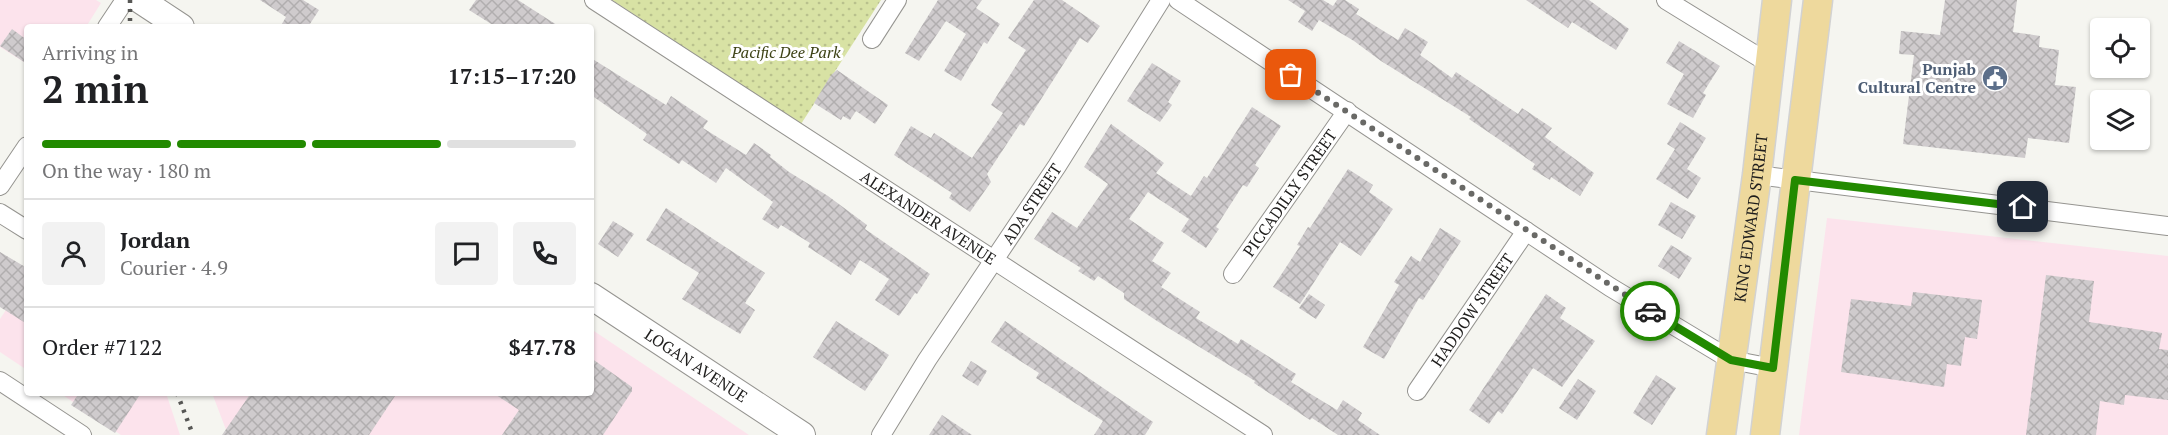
<!DOCTYPE html>
<html lang="en">
<head>
<meta charset="utf-8">
<style>
  :root { --surface:#fff; --page:#f2f2f2; --text:#202124; --muted:#757577; --line:#e0e0e0; --accent:#228a00 }
  body { margin:0; font-family:"PT Serif",serif; background:var(--page); color:var(--text); height:100vh; display:flex; flex-direction:column; font-size:22px; white-space:nowrap }
  * { box-sizing:border-box; margin:0 }
  p { font-size:20px; color:var(--muted) }
  .icon { flex:none; width:33px; height:33px; fill:none; stroke:currentColor; stroke-width:2; stroke-linecap:round; stroke-linejoin:round }
  .map { position:relative; flex:1; overflow:hidden }
  .side { position:absolute; left:24px; top:24px; width:570px; height:372px; display:flex; flex-direction:column; background:var(--surface); border-radius:6px; box-shadow:0 2px 4px #0004 }
  .side>* { flex:none }
  .fabs { position:absolute; left:2090px; top:18px; display:grid; gap:12px }
  .fabs a { display:grid; place-items:center; width:60px; height:60px; border-radius:6px; background:var(--surface); box-shadow:0 2px 4px #0004; font-size:30px }
  .pin { position:absolute; display:grid; place-items:center; width:51px; height:51px; color:#fff; margin:-26px; border-radius:12px; box-shadow:0 3px 9px #0006 }
  .courier { position:absolute; display:grid; place-items:center; width:60px; height:60px; margin:-30px; border:4px solid #228a00; border-radius:50%; background:#fff; color:#222; box-shadow:0 2px 8px #0007 }
  .summary em { font-style:normal; font-weight:600 }
  .summary div { display:flex; flex-direction:column-reverse }
  .summary { display:flex; align-items:center; justify-content:space-between; height:102px; padding:0 18px }
  h1 { font-size:39px; font-weight:600; line-height:45px }
  .bar { display:grid; grid-template-columns:repeat(4,1fr); gap:9px 6px; align-content:center; height:72px; padding:0 18px }
  .bar i { height:8px; border-radius:4px; background:var(--line) }
  .bar .on { background:var(--accent) }
  .bar p { grid-column:span 4 }
  .line { display:flex; align-items:center; gap:15px; padding:0 18px; border-top:2px solid var(--line) }
  .line div { flex:1 }
  .round { display:grid; place-items:center; flex:none; width:63px; height:63px; border-radius:6px; background:var(--page) }
  .map>svg:first-child { display:block }
  .industrial { fill:#fce3ec }
  .grass { fill:url(#grass-dots) }
  .building { fill:url(#building-cross-hatch) }
  .lines { fill:none; stroke-linecap:round; stroke-linejoin:round }
  .street-casing { stroke:#959490; stroke-width:20 }
  .secondary-casing { stroke:#959490; stroke-width:28 }
  .primary-casing { stroke:#d2d2d2; stroke-width:31 }
  .street { stroke:#fff; stroke-width:18 }
  .secondary { stroke:#fff; stroke-width:26 }
  .primary { stroke:#eed99d; stroke-width:28 }
  .rail { stroke:#575755; stroke-width:4.5; stroke-dasharray:3 6; stroke-linecap:butt }
  .done { stroke:#696966; stroke-width:6; stroke-dasharray:0 10.8 }
  .route { stroke:#228a00; stroke-width:8 }
  .labels { text-anchor:middle; stroke-width:6; stroke-linejoin:round; paint-order:stroke }
  .park-label { font-size:16px; font-style:italic; fill:#3e4316; stroke:#fff }
  .service-label { font-size:16px; font-weight:bold; fill:#4e5e75; stroke:#fff; text-anchor:end }
  .street-label { font-size:16px; fill:#1e1d1c; stroke:#fff }
</style>
</head>
<body>
<div class="map">
<svg width="2168" height="435" viewBox="0 0 2168 435">
  <defs>
    <pattern id="grass-dots" width="8" height="8" patternUnits="userSpaceOnUse" patternTransform="scale(1.5)"><rect width="8" height="8" fill="#d8e2a4"/><path d="M2 2h.1M6 6h.1" fill="none" stroke="#b9c18d" stroke-width="1.8" stroke-linecap="round"/></pattern>
    <pattern id="building-cross-hatch" width="8" height="8" patternUnits="userSpaceOnUse" patternTransform="scale(1.5)"><rect width="8" height="8" fill="#cfcbcd"/><path d="M0 0l8 8M0 8l8-8" fill="none" stroke="#b1aeaf"/></pattern>
  </defs>
  <rect width="100%" height="100%" fill="#f5f5f0"/>
  <!-- industrial -->
  <path class="industrial" d="M0 0H96L101 3 86 27H27V64L0 47Z
    M1827 218 2168 256V435H1799Z
    M27 278V370L0 352V319Z
    M591 329 749 435H228L212 393H591Z
    M60 393H166L180 435H121Z"/>
  <!-- grass -->
  <path class="grass" d="M612 0H881L801 124Z"/>
  <!-- building -->
  <path class="building" d="M260 0H303L319 10 308 27H280L286 17Z
    M476 0H518L560 27H496L469 10Z
    M938 0H982L976 8 1000 24 987 44 984 42 961 81 944 71 966 34 946 21 919 61 905 53Z
    M1034 0H1062L1100 26 1088 43 1080 38 1024 126 1020 124 987 174 991 182 970 212 949 198 952 193 894 155 911 126 931 138 934 133 972 158 1003 113 991 105 1026 50 1008 38Z
    M1288 0H1323L1333 6 1337 0H1345L1359 9 1356 14 1398 40 1405 28 1428 42 1420 55 1452 78 1456 72 1518 114 1522 108 1552 128 1545 137 1594 173 1580 196 1551 177 1550 180 1532 169 1535 164 1469 119 1471 117 1381 61 1354 41 1319 20 1312 31 1298 22 1305 11Z
    M1526 0H1589L1629 29 1616 50 1572 22 1568 28Z
    M1945 0H2017L2013 32 2040 36 2039 47 2059 50 2055 85 2076 87 2069 143 2028 138 2025 158 1903 144 1914 55 1899 54 1901 31 1940 35Z
    M12 29 27 40V64L0 46Z
    M1679 41 1720 66 1703 93 1706 95 1693 118 1667 104 1684 74 1666 63Z
    M591 58 666 105 671 96 708 121 703 128 746 155 754 143 771 155 770 157 789 172 828 196 867 225 865 229 930 274 917 294 915 293 899 316 875 300 889 279 860 260 851 275 808 247 810 243 781 225 778 229 762 219 773 202 726 168 716 183 682 160 679 164 643 140 647 134 591 95Z
    M1152 63 1181 81 1168 102 1172 105 1160 122 1127 101Z
    M837 70 888 105 875 124 856 111 850 120 843 116 841 120 814 103 831 75Z
    M1252 107 1281 126 1255 165 1259 168 1247 187 1243 185 1216 227 1219 229 1206 248 1181 231 1189 219 1148 192 1129 219 1164 243 1152 261 1171 273 1161 287 1200 312 1196 318 1238 344 1241 339 1296 374 1291 382 1337 410 1343 400 1362 413 1358 420 1380 435H1338L1312 418 1310 420 1254 383 1255 381 1157 321 1124 299V293L1098 276 1094 281 1078 271 1081 268 1034 239 1052 212 1077 228 1108 184 1084 167 1111 124 1164 163 1156 173 1191 196 1204 176 1207 178Z
    M1680 122 1706 138 1687 169 1701 178 1688 199 1656 179 1675 149 1667 144Z
    M1348 169 1373 185 1369 192 1393 209 1361 256 1340 242 1300 304 1273 287 1300 246 1297 245 1308 227 1310 228Z
    M1671 202 1696 216 1682 239 1658 225Z
    M666 208 765 273 745 303 755 310 740 334 682 299 699 273 646 240Z
    M613 221 634 234 618 257 598 244Z
    M1440 228 1461 241 1423 300 1419 298 1384 359 1363 347 1399 285 1394 282 1411 256 1420 262Z
    M1671 245 1692 258 1679 279 1658 266Z
    M0 252 27 268V324L0 307Z
    M2046 275 2094 281 2089 322 2162 333 2159 349 2168 350V400L2125 395 2124 405 2100 401 2096 435H2026Z
    M1913 292 1982 300 1977 339 1965 337 1961 366 1947 364 1944 387 1841 372 1851 299 1911 306Z
    M1309 294 1325 305 1316 319 1299 308Z
    M1546 294 1566 308 1560 318 1595 341 1562 387 1533 368 1502 414 1498 411 1489 424 1469 410Z
    M836 321 889 355 865 391 813 357Z
    M1005 321 1153 422 1145 435H1094L1103 421 1036 378 1039 373 991 342Z
    M591 358 632 387V391L603 435H502L519 410 493 393H591Z
    M971 361 987 371 978 386 962 376Z
    M1656 375 1676 388 1652 425 1633 413Z
    M1578 379 1596 391 1577 420 1559 408Z
    M79 393H141L115 433 71 405Z
    M251 393H397L369 435H222Z
    M942 415 972 435H929Z"/>
  <g class="lines">
    <!-- street casing -->
    <g class="street-casing">
      <g id="street">
        <path id="s1" d="M594 0 1263 435"/>
        <path d="M1178 0 1610 287 1731 360 1773 368"/>
        <path d="M1666 0 1770 64"/>
        <path d="M107 27 125 0"/>
        <path d="M872 39 897 0"/>
        <path d="M1757 175 2168 226"/>
        <path d="M0 186 27 146"/>
        <path d="M0 213 27 230"/>
        <path id="s2" d="M1233 274 1347 111"/>
        <path d="M0 381 82 435"/>
        <path id="s3" d="M1417 391 1526 231"/>
        <path id="s4" d="M881 435 927 360 1057 166 1161 0"/>
      </g>
    </g>
    <!-- secondary casing -->
    <g class="secondary-casing">
      <g id="secondary">
        <path d="M140 0 181 27"/>
        <path id="s5" d="M591 296 802 435"/>
      </g>
    </g>
    <!-- primary casing -->
    <g class="primary-casing">
      <g id="primary">
        <path id="s6" d="M1721 435 1757 175 1777 0"/>
        <path d="M1765 435 1818 0"/>
      </g>
    </g>
    <!-- street -->
    <use href="#street" class="street"/>
    <!-- secondary -->
    <use href="#secondary" class="secondary"/>
    <!-- primary -->
    <use href="#primary" class="primary"/>
    <!-- rail -->
    <path class="rail" d="M130 0V27
      M177 393 193 435"/>
  </g>
  <g class="lines">
    <!-- done -->
    <path class="done" d="M1291 75 1650 311"/>
    <!-- route -->
    <path class="route" d="M1650 311 1731 360 1773 368 1795 180 2023 207"/>
  </g>
  <!-- icons -->
  <defs>
    <g id="civic-disc" transform="scale(1.35)"><circle r="9.5" fill="#5c6f8a" stroke="#fff"/><path d="M-.6-6.5H3V-4.5H.6V-3L4-1V1h2V6H-6V1h2V-1L-.6-3ZM-1.2 2.5V6h2.4V2.5Z" fill="#fff"/></g>
  </defs>
  <g fill-rule="evenodd">
    <use href="#civic-disc" x="1995" y="78"/>
  </g>
  <g class="labels">
    <!-- park labels -->
    <g class="park-label">
      <text x="786" y="58">Pacific Dee Park</text>
    </g>
    <!-- service labels -->
    <g class="service-label">
      <text x="1976" y="75">Punjab<tspan x="1976" dy="18">Cultural Centre</tspan></text>
    </g>
    <!-- street labels -->
    <g class="street-label">
      <text dy="6" stroke="none"><textPath href="#s2" startOffset="99">PICCADILLY STREET</textPath></text>
      <text dy="6" stroke="none"><textPath href="#s4" startOffset="276">ADA STREET</textPath></text>
      <text dy="6" stroke="none"><textPath href="#s1" startOffset="399">ALEXANDER AVENUE</textPath></text>
      <text dy="6" stroke="none"><textPath href="#s6" startOffset="219">KING EDWARD STREET</textPath></text>
      <text dy="6" stroke="none"><textPath href="#s3" startOffset="98">HADDOW STREET</textPath></text>
      <text dy="6" stroke="none"><textPath href="#s5" startOffset="126">LOGAN AVENUE</textPath></text>
    </g>
  </g>
</svg>
<div class="fabs">
<a><svg class="icon" aria-label="locate" viewBox="0 0 24 24"><circle cx="12" cy="12" r="6"/><path d="M12 2v4M12 18v4M2 12h4M18 12h4"/></svg></a>
<a><svg class="icon" aria-label="layers" viewBox="0 0 24 24"><path d="M12 4l9 5-9 5-9-5zM3 14l9 5 9-5"/></svg></a>
</div>
<div class="pin" style="left:1291px;top:75px;background:#ea580c"><svg class="icon" aria-label="bag" viewBox="0 0 24 24"><path d="M5 8h14l-1 12H6zM9 8a3 3 0 0 1 6 0"/></svg></div>
<div class="pin" style="left:2023px;top:207px;background:#1f2937"><svg class="icon" aria-label="home" viewBox="0 0 24 24"><path d="M3 11l9-7 9 7M6 9v11h12V9"/></svg></div>
<div class="courier" style="left:1650px;top:311px"><svg class="icon" aria-label="car" viewBox="0 0 24 24"><path d="M5 17H2v-5l4-1 3-4h7l3 4 3 1v5h-3M9 17h6M6 11h13"/><circle cx="7" cy="17" r="2"/><circle cx="17" cy="17" r="2"/></svg></div>
<section class="side">
<div class="summary"><div><h1>2 min</h1><p>Arriving in</p></div><em>17:15–17:20</em></div>
<div class="bar"><i class="on"></i><i class="on"></i><i class="on"></i><i></i><p>On the way · 180 m</p></div>
<div class="line" style="height:108px"><a class="round"><svg class="icon" aria-label="person" viewBox="0 0 24 24"><circle cx="12" cy="8" r="4"/><path d="M4 21q1-7 8-7t8 7"/></svg></a><div><b>Jordan</b><p>Courier · 4.9</p></div><a class="round"><svg class="icon" aria-label="chat" viewBox="0 0 24 24"><path d="M4 5h16v11H9l-5 4z"/></svg></a><a class="round"><svg class="icon" aria-label="phone" viewBox="0 0 24 24"><path d="M5 4h4l2 5-3 2q2 4 5 5l2-3 5 2v4C11 20 4 13 5 4z"/></svg></a></div>
<div class="line" style="height:78px"><div>Order #7122</div><b>$47.78</b></div>
</section>
</div>
</body>
</html>
